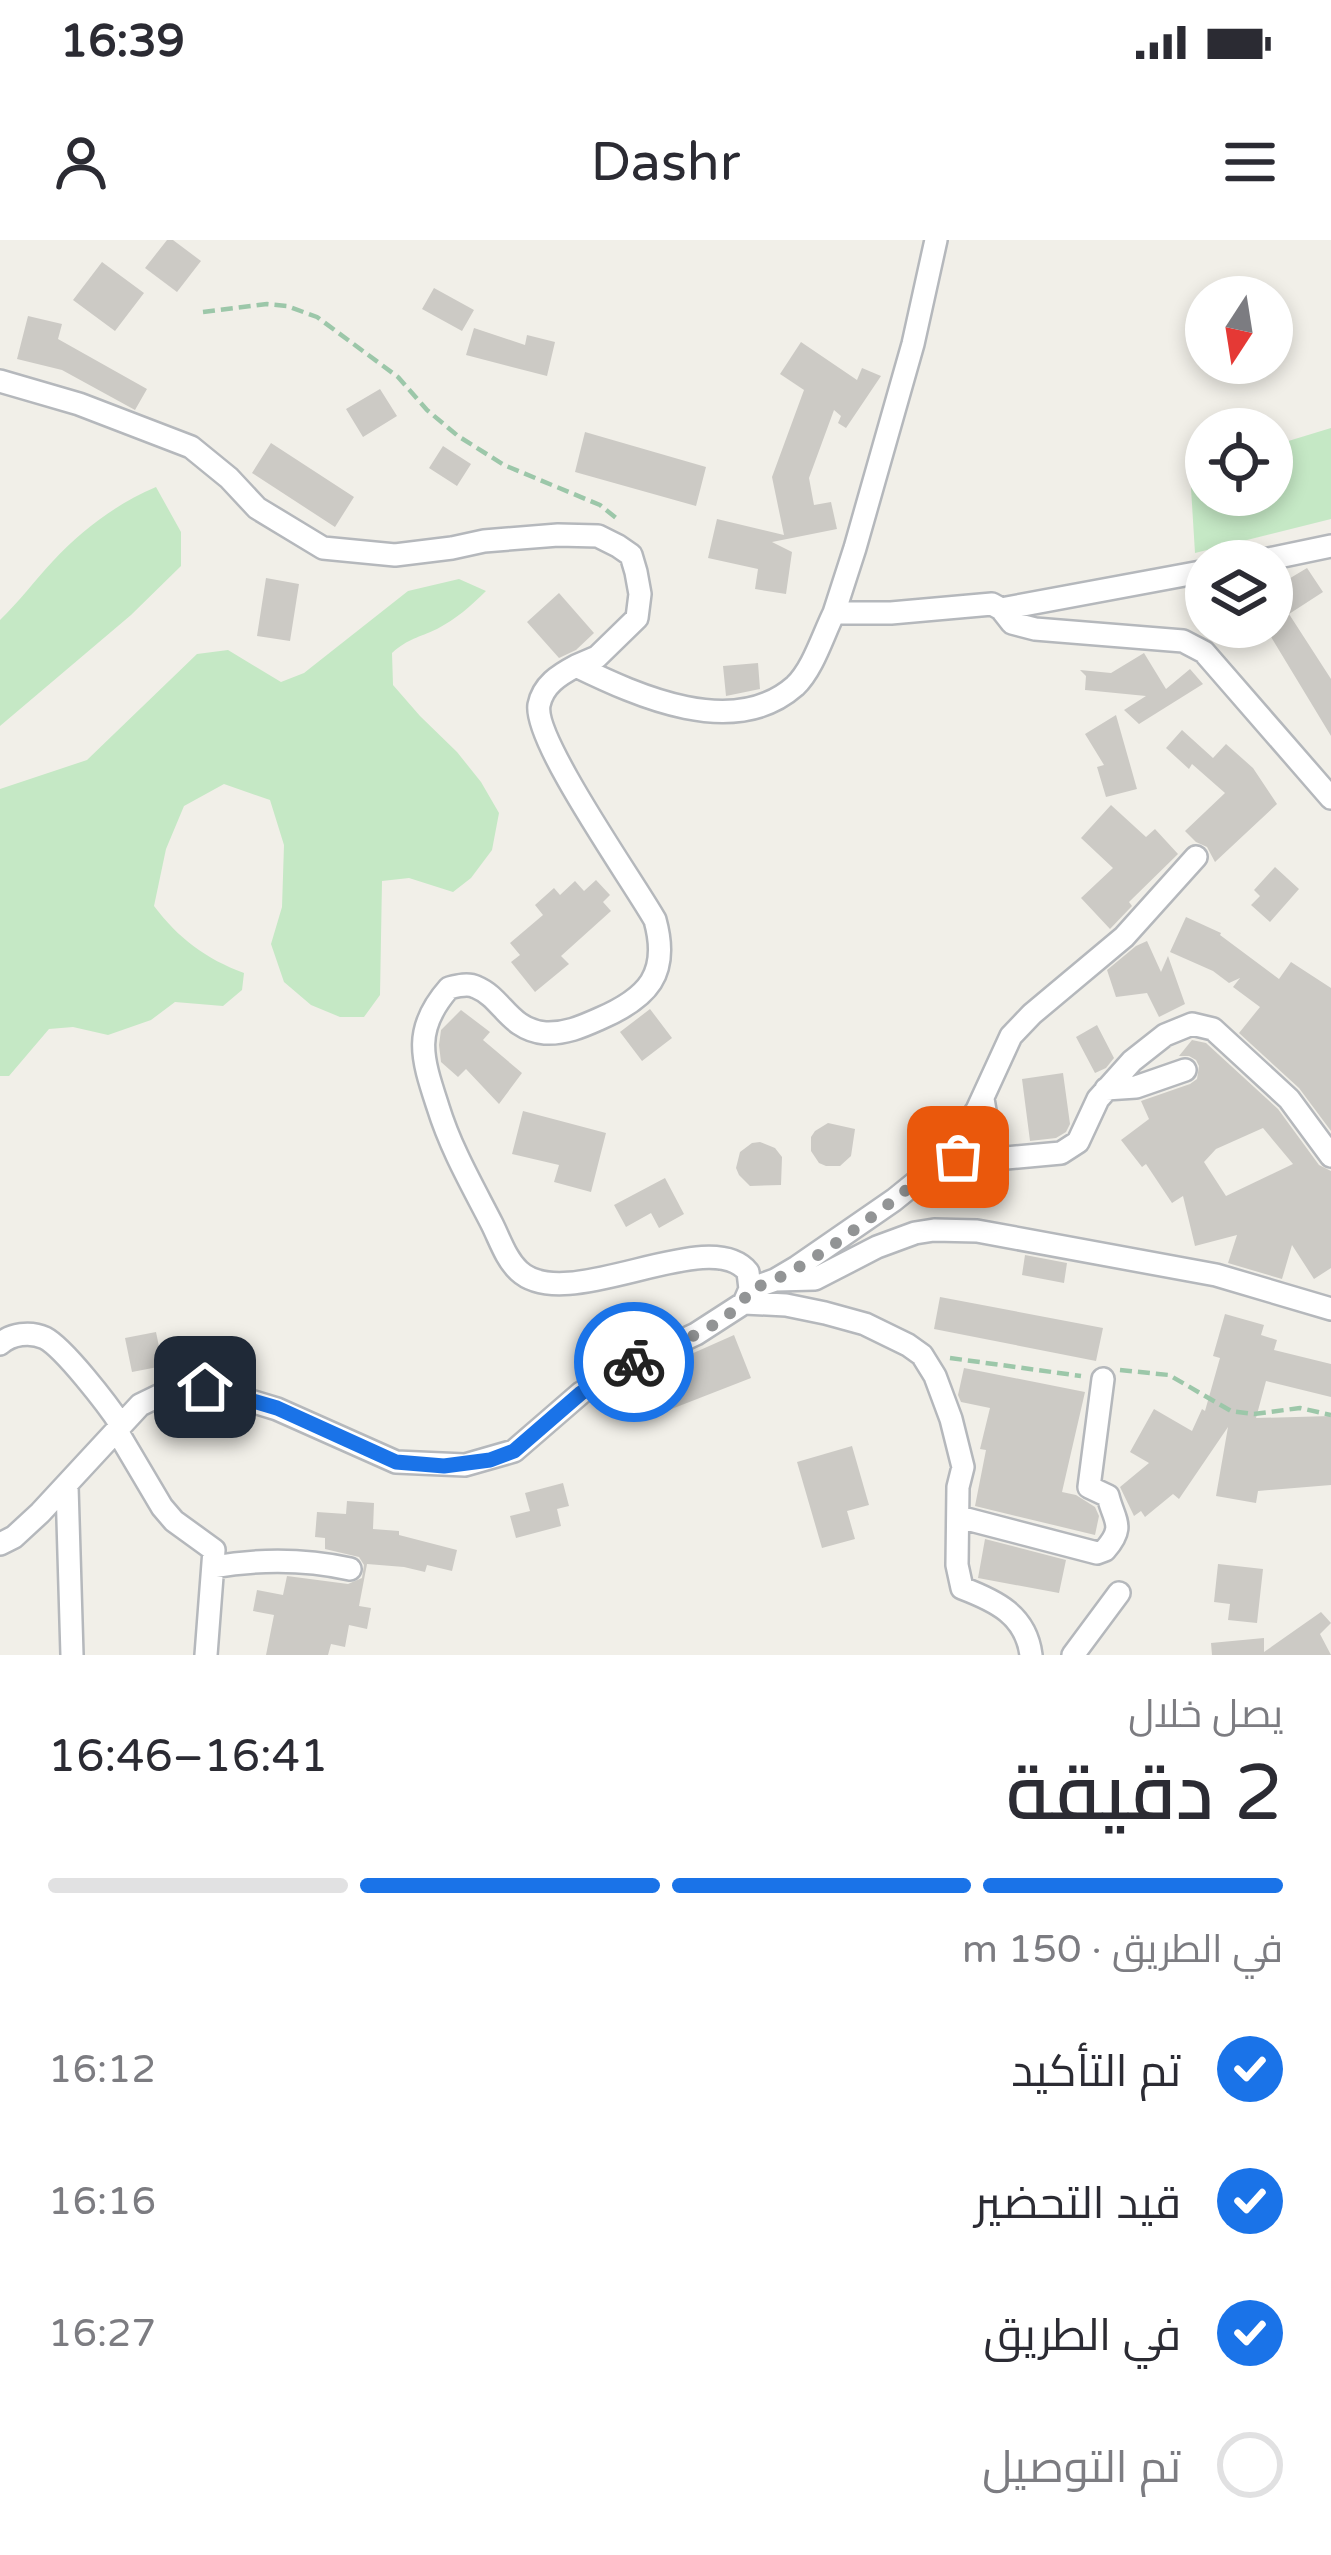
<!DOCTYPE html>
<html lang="ar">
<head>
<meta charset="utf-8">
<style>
  :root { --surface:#fff; --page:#f2f2f3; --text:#2b2b33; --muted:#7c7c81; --line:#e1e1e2; --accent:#1a73e8 }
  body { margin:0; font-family:"Varela Round",Cairo,sans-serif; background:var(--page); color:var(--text); direction:rtl; height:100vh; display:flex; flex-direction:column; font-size:45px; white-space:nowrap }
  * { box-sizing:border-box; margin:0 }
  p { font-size:39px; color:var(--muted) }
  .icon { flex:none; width:66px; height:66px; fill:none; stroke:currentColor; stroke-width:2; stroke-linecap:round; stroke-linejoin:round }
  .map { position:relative; height:1415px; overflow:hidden; direction:ltr }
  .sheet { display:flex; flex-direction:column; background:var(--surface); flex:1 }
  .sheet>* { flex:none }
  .needle { width:78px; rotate:192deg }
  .buttons { position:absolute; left:1185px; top:36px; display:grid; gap:24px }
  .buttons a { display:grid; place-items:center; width:108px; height:108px; border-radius:50%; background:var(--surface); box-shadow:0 6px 18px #0003; font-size:60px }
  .pin { position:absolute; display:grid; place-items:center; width:102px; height:102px; color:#fff; margin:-51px; border-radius:24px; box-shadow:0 6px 18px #0006 }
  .courier { position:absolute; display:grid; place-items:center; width:120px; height:120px; margin:-60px; border:9px solid #1a73e8; border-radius:50%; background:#fff; color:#222; box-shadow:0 3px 15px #0007 }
  .headline em { font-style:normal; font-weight:600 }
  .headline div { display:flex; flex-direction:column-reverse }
  .headline { display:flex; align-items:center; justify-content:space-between; height:204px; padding:0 48px }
  h1 { font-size:78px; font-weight:600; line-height:90px }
  .bar { display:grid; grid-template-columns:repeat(4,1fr); gap:18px 12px; align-content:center; height:144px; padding:0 48px }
  .bar i { height:15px; border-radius:9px; background:var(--line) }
  .bar .active { background:var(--accent) }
  .bar p { grid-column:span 4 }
  ol { padding:0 48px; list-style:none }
  li { display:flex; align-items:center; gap:36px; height:132px }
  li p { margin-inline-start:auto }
  li .icon { padding:12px; border-radius:50%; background:var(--accent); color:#fff; stroke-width:4 }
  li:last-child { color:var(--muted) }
  li i { width:66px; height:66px; border:6px solid var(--line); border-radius:50% }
  .status { display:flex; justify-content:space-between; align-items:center; height:84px; padding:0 60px; background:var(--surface); direction:ltr }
  .status svg { height:33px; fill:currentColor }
  header { display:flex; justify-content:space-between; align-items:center; height:156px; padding:0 48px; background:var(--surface); font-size:54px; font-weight:600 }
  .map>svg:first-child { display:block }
  .green { fill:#c5e8c5 }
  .building { fill:#cccac5; fill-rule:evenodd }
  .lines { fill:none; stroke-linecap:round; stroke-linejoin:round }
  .minor-casing { stroke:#b5b8bc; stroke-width:26 }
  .path { stroke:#9cc7a9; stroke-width:4.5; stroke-dasharray:12 6; stroke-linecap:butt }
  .minor { stroke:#fff; stroke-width:21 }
  .done { stroke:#929495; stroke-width:12; stroke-dasharray:0 21.6 }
  .route { stroke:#1a73e8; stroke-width:15 }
</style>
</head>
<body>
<div class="status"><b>16:39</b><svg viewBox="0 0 49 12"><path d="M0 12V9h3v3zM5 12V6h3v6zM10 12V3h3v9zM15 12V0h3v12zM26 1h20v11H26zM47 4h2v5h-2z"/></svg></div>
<header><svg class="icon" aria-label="menu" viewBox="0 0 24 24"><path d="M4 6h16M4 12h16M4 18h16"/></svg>Dashr<svg class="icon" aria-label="person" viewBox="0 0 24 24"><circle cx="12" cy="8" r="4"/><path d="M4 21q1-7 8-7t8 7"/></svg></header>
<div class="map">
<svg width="1331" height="1415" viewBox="0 0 1331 1415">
  <rect width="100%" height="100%" fill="#f1efe8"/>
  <!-- green -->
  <path class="green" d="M1331 188V279L1195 313 1190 232 1206 227V255H1272V206Z
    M156 247 181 292V326L131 375 0 486V380C19 362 35 340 53 321 82 290 116 264 156 247Z
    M459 339 486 351C471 366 456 379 437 389 418 398 409 398 392 413L393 445 420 476 457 512 481 542 499 573 492 610 471 638 453 652 409 638 382 641 380 755 364 777H340L311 765 284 742 271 704 282 667 284 605 270 560 224 544 184 566 166 609 154 666C178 698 206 719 244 733L242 750 223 766 175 762 151 780 108 795 73 787 49 789 9 836H0V549L87 520 197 414 228 410 281 442 304 433 408 351Z"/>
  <!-- building -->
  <path class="building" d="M167 0H173L201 21 177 52 145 28Z
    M102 22 144 53 115 91 73 60Z
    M434 48 474 70 462 91 422 69Z
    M28 76 62 84 58 99 147 149 135 170 62 130 17 119Z
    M474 88 525 105 527 95 555 102 547 136 466 115Z
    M801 102 857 140 862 128 881 136 846 188 838 183 841 176 834 170 809 238 814 265 831 262 837 289 772 302 792 312 786 354 755 349 758 329 708 318 717 279 784 295 772 237 804 150 780 134Z
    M380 149 397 176 363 197 346 169Z
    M585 192 706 227 696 266 575 232Z
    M271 203 354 257 335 287 252 233Z
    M443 206 471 224 457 246 429 228Z
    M1307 328 1323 352 1289 374 1331 439V496L1265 387H1272V349Z
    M266 338 299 344 290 401 257 396Z
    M559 353 594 393 576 410 559 418 527 382Z
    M1144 413 1166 449 1190 429 1203 444 1139 484 1124 470 1146 456 1085 450 1086 436 1080 430 1111 433Z
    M758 423 760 449 726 456 723 426Z
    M1116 475 1137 549 1106 557 1097 527 1104 525 1085 494Z
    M1182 490 1213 518 1226 504 1253 528 1277 564 1215 622 1207 607 1196 602 1185 591 1225 553 1192 524 1189 529 1166 508Z
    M1111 565 1146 597 1155 589 1178 614 1129 662 1132 666 1110 689 1081 658 1113 628 1081 598Z
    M1275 627 1299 649 1270 682 1251 665 1260 656 1254 650Z
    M596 640 610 655 603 662 611 671 561 716 569 724 535 752 511 722 520 715 510 703 543 675 535 665 554 648 560 655 575 641 584 651Z
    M1186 677 1221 693 1220 695 1279 739 1291 722 1331 748V891L1299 848 1239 793 1260 767 1233 747 1240 738 1229 743 1213 731 1170 712Z
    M1147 701 1161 732 1168 716 1185 764 1159 777 1147 753 1116 757 1107 730 1136 706Z
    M650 769 672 798 642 821 620 792Z
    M461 770 490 792 483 800 522 833 499 864 466 829 458 837 441 822 439 805 441 790Z
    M1097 785 1114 818 1106 828 1095 833 1076 797Z
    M1192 800 1206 803 1278 869 1319 925 1331 931V1028L1314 1039 1292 1005 1282 1039 1228 1023 1237 995 1195 1006 1183 956 1172 963 1146 924 1142 927 1121 900 1149 879 1141 861 1190 844 1197 839 1199 826 1196 820 1189 816H1179ZM1263 888 1293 924 1226 956 1204 922 1216 909Z
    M1063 833 1070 884 1066 892 1056 898 1030 901 1022 839Z
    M523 871 606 893 591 952 554 942 559 925 512 914Z
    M828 883 855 889 851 916 840 926H826L819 923 811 911V897L815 891Z
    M760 902 775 908 782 917 781 945 750 946 739 935 736 928 740 912 752 903Z
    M665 938 684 974 659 988 651 973 626 987 614 965Z
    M1025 1015 1067 1023 1064 1043 1022 1035Z
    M940 1057 1103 1088 1096 1121 934 1089Z
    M1225 1074 1264 1085 1261 1095 1277 1100 1274 1110 1331 1124V1157L1266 1141 1256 1178 1331 1176V1245L1258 1251 1256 1263 1216 1256 1228 1187 1179 1259 1173 1254 1145 1277 1141 1271 1134 1276 1120 1247 1149 1223 1130 1212 1154 1169 1192 1191 1202 1169 1205 1171 1220 1118 1213 1116Z
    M156 1092 163 1126 132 1132 125 1098Z
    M734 1095 751 1138 656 1175 652 1164 639 1169 628 1142Z
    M964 1128 1085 1152 1062 1252 1076 1255 1095 1267 1099 1276 1095 1295 975 1266 986 1210 980 1209 990 1168 961 1162 958 1155Z
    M852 1206 869 1265 847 1271 855 1299 822 1308 797 1222Z
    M563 1243 569 1266 557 1269 561 1286 516 1298 510 1276 530 1271 525 1253Z
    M347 1261 374 1263 373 1289 399 1291V1295L457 1310 452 1331 427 1325 425 1332 404 1327 367 1324 359 1366 371 1368 367 1389 349 1385 345 1407 331 1404 328 1415H266L274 1375 253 1371 257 1350 283 1355 287 1336 348 1344 362 1338 364 1325 359 1317 325 1309V1298L315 1297 317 1272 346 1274Z
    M985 1299 1066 1320 1059 1353 978 1338Z
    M1218 1324 1263 1329 1257 1383 1228 1380 1230 1364 1214 1362Z
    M1321 1372 1331 1383 1320 1394 1331 1415H1212L1211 1403 1264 1398V1412Z"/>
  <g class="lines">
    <!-- minor casing -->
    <g class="minor-casing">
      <path id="minor" d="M0 141 79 164 191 207 229 238 257 268 323 308 395 315 452 308 484 301 558 295 598 296 618 306 631 315 636 332 640 354 637 378 597 417 576 426
        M1259 321 1331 306
        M1001 369 1012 383 1035 389 1183 401 1204 412 1331 558
        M834 373 855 308 913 104 936 0
        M1106 849 1136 847 1185 830
        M983 859 993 917
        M941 922 977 870 1011 796 1032 774 1124 697 1196 617
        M776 1040 815 1039 877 1007 915 993 934 990 977 991 1216 1035 1331 1069
        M750 1049 775 1040 797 1027 894 960 941 922 958 917 1006 918 1061 913 1078 902 1098 859 1132 821 1165 795 1192 784 1213 789 1289 859 1331 916
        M744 1063 786 1065 825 1073 865 1084 908 1105 922 1115 935 1136 951 1179 963 1227 958 1247 957 1325 962 1348C996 1361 1026 1375 1031 1415
        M0 1104C11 1094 30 1091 45 1098 64 1108 108 1165 121 1185
        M117 1191 162 1267 174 1281 214 1310 206 1415
        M67 1246 72 1415
        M959 1277 1097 1313 1105 1310C1126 1286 1114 1281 1108 1256L1089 1247 1103 1139
        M0 1304 14 1297 40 1273 140 1165 179 1146 205 1147 277 1169 396 1222 465 1225 514 1211 581 1153 619 1130 696 1094 744 1063 750 1049 748 1032C709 983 567 1076 519 1031 506 1019 500 1000 492 984 472 945 451 909 438 867 422 818 412 790 449 748 457 746 468 743 476 747 503 758 508 789 545 793 565 794 581 787 599 779 648 758 670 734 655 680 633 641 533 500 539 465 543 445 559 435 576 426 638 456 734 500 795 446 813 429 823 395 834 373H891L992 364 1001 369 1206 331
        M213 1327C259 1319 304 1319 350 1329
        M1073 1415 1119 1353"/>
    </g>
    <!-- path -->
    <path class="path" d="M203 72 267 64 287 66 317 77 398 137 427 170 458 196 504 225 600 265 620 281
      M950 1118 1081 1136
      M1120 1130 1169 1135 1231 1171 1254 1174 1300 1168 1331 1175"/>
    <!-- minor -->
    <use href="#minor" class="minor"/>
  </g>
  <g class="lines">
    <!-- done -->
    <path class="done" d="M634 1122C668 1106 734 1085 750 1049 796 1036 856 989 895 959 916 943 933 924 958 917"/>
    <!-- route -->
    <path class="route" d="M205 1147 277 1168 396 1222 444 1226 490 1220 514 1211 581 1153 634 1122"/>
  </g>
</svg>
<div class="buttons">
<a><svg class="needle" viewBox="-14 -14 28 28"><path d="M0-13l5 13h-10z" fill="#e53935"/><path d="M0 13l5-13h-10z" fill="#7c7c81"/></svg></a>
<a><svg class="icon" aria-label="locate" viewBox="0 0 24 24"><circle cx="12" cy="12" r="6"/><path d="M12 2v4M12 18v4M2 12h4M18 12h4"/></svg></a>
<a><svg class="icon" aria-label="layers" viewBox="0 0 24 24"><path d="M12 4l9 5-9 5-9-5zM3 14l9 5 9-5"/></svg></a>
</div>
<div class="pin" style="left:958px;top:917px;background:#ea580c"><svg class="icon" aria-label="bag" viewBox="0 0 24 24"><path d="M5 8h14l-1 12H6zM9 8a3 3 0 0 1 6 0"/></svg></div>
<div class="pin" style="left:205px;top:1147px;background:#1f2937"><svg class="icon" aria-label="home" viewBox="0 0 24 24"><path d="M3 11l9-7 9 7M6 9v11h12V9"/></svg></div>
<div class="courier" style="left:634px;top:1122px"><svg class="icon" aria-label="bike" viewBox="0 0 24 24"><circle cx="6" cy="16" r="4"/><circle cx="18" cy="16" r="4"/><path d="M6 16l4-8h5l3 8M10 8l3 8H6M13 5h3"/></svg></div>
</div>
<section class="sheet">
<div class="headline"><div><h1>2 دقيقة</h1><p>يصل خلال</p></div><em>16:41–16:46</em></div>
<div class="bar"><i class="active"></i><i class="active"></i><i class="active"></i><i></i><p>في الطريق · 150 m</p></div>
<ol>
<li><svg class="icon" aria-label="check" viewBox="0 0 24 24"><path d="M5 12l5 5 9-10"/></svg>تم التأكيد<p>16:12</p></li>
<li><svg class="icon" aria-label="check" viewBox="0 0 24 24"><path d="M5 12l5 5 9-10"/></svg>قيد التحضير<p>16:16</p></li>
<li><svg class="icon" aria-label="check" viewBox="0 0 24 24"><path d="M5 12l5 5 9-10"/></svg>في الطريق<p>16:27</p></li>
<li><i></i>تم التوصيل</li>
</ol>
</section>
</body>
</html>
